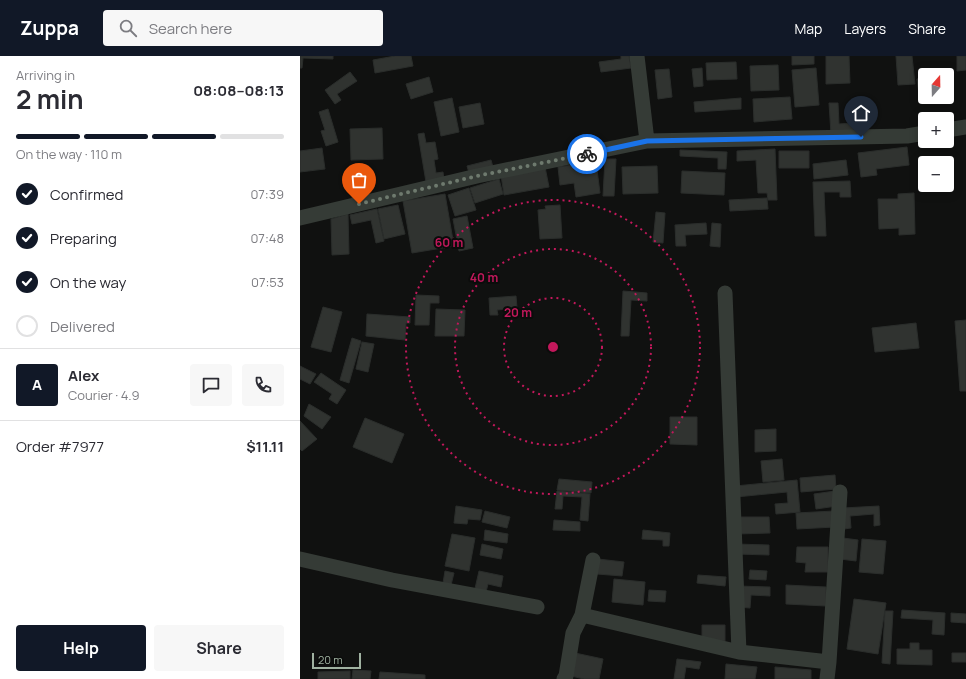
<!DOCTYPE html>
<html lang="en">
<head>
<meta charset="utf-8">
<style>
  :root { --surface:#fff; --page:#f7f7f7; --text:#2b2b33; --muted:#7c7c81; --line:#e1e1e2; --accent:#111827 }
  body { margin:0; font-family:Manrope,sans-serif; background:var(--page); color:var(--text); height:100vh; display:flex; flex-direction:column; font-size:15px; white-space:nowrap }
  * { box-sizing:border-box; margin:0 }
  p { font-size:13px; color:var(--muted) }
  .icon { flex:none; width:22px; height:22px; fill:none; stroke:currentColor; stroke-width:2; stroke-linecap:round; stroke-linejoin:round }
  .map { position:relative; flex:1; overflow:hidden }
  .details { display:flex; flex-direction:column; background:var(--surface); width:300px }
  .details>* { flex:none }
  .needle { width:26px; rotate:20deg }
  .controls { position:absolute; left:618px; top:12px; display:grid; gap:8px }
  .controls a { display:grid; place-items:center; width:36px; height:36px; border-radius:4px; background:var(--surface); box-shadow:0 2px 10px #0003; font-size:20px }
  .scale { position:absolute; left:12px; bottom:10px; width:49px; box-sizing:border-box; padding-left:4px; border:2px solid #a0b2a1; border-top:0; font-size:11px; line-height:14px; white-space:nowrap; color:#a0b2a1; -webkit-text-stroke:3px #0b0c0b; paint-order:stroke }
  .pin { position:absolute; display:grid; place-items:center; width:34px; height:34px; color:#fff; margin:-41px -17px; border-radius:50% 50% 50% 0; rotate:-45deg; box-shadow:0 0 4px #0007 }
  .pin .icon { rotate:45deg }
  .courier { position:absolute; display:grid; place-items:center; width:40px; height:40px; margin:-20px; border:3px solid #1a73e8; border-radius:50%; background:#fff; color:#222; box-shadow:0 1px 5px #0007 }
  .summary em { font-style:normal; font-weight:700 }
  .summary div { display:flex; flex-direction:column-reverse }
  .summary { display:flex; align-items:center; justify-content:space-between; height:68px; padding:0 16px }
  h1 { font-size:26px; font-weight:700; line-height:30px }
  .bar { display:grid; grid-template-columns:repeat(4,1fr); gap:6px 4px; align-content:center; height:48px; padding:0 16px }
  .bar i { height:5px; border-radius:3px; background:var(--line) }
  .bar .selected { background:var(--accent) }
  .bar p { grid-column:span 4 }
  .line { display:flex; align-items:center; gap:10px; padding:0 16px; border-top:1px solid var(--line) }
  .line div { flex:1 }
  .round { display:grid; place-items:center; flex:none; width:42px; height:42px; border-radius:4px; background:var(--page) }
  ol { padding:0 16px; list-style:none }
  li { display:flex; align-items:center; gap:12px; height:44px }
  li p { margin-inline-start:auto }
  li .icon { padding:4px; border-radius:50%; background:var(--accent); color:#fff; stroke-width:4 }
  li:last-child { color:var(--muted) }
  li i { width:22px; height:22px; border:2px solid var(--line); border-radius:50% }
  .primary-button { display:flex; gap:8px; margin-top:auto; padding:8px 16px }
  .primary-button a { flex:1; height:46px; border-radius:4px; background:var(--accent); color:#fff; font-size:16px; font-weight:700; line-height:46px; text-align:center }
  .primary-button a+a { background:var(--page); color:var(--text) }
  header { display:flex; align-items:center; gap:24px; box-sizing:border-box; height:56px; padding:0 20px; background:var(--accent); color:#fff }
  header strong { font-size:19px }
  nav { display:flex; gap:22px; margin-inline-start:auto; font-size:14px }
  .search { width:280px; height:36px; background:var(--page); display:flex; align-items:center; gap:10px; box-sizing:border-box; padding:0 14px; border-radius:4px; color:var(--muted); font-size:15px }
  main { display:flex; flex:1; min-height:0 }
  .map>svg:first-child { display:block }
  .building { fill:#303330; stroke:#2a2d2b }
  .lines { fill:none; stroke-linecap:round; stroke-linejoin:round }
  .minor { stroke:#353b36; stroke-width:15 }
  .done { stroke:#6e7a6e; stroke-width:4; stroke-dasharray:0 7.2 }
  .route { stroke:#1a73e8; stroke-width:5 }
  .ring { fill:none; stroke:#c2185b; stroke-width:2; stroke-dasharray:2 4 }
  .centre { fill:#c2185b; stroke:#0b0c0b; stroke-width:2 }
  .ring-label { font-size:12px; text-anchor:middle; font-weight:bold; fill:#c2185b; stroke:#0b0c0b; stroke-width:4; stroke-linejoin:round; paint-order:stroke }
</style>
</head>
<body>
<header>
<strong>Zuppa</strong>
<div class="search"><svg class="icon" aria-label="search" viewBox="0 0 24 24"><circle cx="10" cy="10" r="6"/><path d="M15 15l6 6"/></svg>Search here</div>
<nav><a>Map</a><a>Layers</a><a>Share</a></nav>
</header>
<main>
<section class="details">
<div class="summary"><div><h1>2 min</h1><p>Arriving in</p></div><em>08:08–08:13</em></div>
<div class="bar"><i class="selected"></i><i class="selected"></i><i class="selected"></i><i></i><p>On the way · 110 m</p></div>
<ol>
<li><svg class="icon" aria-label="check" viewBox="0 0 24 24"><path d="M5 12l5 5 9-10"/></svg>Confirmed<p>07:39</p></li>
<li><svg class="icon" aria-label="check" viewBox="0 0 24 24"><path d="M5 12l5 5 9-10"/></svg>Preparing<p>07:48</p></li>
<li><svg class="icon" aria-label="check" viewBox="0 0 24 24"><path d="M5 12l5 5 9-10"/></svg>On the way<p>07:53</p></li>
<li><i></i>Delivered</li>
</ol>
<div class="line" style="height:72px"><b class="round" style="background:var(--accent);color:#fff">A</b><div><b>Alex</b><p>Courier · 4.9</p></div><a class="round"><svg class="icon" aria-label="chat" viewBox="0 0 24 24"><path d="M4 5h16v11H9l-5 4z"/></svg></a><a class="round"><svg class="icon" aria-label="phone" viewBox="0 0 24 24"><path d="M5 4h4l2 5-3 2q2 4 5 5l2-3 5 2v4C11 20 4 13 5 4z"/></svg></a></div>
<div class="line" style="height:52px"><div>Order #7977</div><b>$11.11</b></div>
<div class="primary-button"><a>Help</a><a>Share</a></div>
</section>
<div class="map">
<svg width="666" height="623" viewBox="0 0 666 623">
  <rect width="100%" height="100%" fill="#101110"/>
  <!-- building -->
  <path class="building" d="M0 0H33V3L3 2 2 12H0Z
    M95 0H111L113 10 75 17 73 4Z
    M321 0H329L331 12 301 16 299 6 321 3Z
    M492 0H514V8L492 9Z
    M526 0H549L550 27 526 28Z
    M596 0H612L615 28 598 29Z
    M657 0H666V14L657 15Z
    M436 6 437 23 407 24 406 7Z
    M478 9 479 34 451 35 450 10Z
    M402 12 403 30 394 31 392 13Z
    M516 12 519 49 495 51 492 14Z
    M369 13 372 41 358 43 355 14Z
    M50 16 57 25 37 38 41 44 35 48 25 34Z
    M129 21 133 36 111 43 106 28Z
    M625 22V38L619 39 617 23Z
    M490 41 492 63 454 66 453 43Z
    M152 42 159 76 141 80 134 46Z
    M441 42V53L395 56 394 46Z
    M180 47 184 68 163 72 159 51Z
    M529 47H538L539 68 553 67 554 76 531 78Z
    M28 53 38 86 26 90 21 75 25 74 19 56Z
    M82 72 83 103 51 104 50 73Z
    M124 77 126 87 135 86 138 103 134 104 136 117 143 116 144 123 126 126 118 78Z
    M607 91 609 109 576 113 577 119 561 121 558 97Z
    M22 92 25 113 0 116V95Z
    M475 93 477 144H468L467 137H458L456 104 437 105V95Z
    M380 94 427 96 426 113H418V102L380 100Z
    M479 95H509V112H479Z
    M305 103H316L314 140H303Z
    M191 104 193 111 169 117 167 110Z
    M546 104 548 119 514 123 513 108Z
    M296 106 300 137 276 141 274 127 260 129 258 111Z
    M55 108 67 109 64 143 52 142Z
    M357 110 358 137 323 138 322 111Z
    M245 111 249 131 204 139 201 119Z
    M382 115 425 117 424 139 381 137Z
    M199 123 203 138 175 147 170 132Z
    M550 125 551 141H540V136H524L526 180H515L513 126Z
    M169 132 176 154 155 160 148 139Z
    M614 137 615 178 599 179V172L579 173 578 143H598V138Z
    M145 138 154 190 112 197 103 145Z
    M467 142 468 153 430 155 429 144Z
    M98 149 105 178 84 183 78 153Z
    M260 149 262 182 240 183 238 154 246 153 245 150Z
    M77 153 84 185 76 187 71 164 52 168 50 159Z
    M356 156 365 157 363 187 353 186Z
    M48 158 49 198 32 199 31 163Z
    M167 160 173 192 159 195 153 163Z
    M406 167 407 178 385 179 386 190H376L375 169Z
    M412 167 421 168 420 191 410 190Z
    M323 235 347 237V245L331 244 329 280H321Z
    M116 239 139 240V247H130L129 269H115Z
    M216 240 217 252 197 254 198 259H190L189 242Z
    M23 251 42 256 31 296 11 291Z
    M136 253 165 254 164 280H135Z
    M67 258 110 261V267H106L105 284 66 280Z
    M666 264V335H660L655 265Z
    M616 267 619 292 575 296 572 272Z
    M52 282 61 285 49 327 40 324Z
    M62 286 74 288 68 316 56 313Z
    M0 310 16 318 10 328 0 323Z
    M21 317 46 334 37 348 29 343 32 338 14 326Z
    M9 348 31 361 22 373 4 360Z
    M370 361H397V389L370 388Z
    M65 362 104 378 92 407 53 391Z
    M0 365 17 383 2 395 0 393Z
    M476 373V395L455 396V374Z
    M482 403 484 424 463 426 461 405Z
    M535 419 536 433 501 436 500 422Z
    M259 423 292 426 291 437 257 434Z
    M497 424 500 456 476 458 475 448 488 447 487 436 436 441 435 430Z
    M257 435 290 438 288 465 280 464 282 441 263 440 262 453H255Z
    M535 435 537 450 516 453 514 438Z
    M156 450 182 454 180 464 168 463 167 468 154 467Z
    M579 450 580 469 574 470V458L550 460 551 472 544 473 543 452Z
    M185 455 210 461 207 472 182 466Z
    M534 455 535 471 497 473 496 457Z
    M436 461H469L470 477 437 478Z
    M254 464 280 466V475L253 474Z
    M185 474 208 478 207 487 184 484Z
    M343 474 370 477 369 490H363V484L342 483Z
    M152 478 175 482 169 515 145 510Z
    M543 482 558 484 556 505 540 503Z
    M562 483 586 485 583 518 559 516Z
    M182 488 203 493 201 503 180 499Z
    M436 488 469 489V499L436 498Z
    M497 491H528V516H505L506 507 496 506Z
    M298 503 324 506 322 520 297 518Z
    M450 514 467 515 466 524 449 523Z
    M145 515 154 517 151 529 143 527Z
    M179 515 203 520 201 531 188 528 185 540 174 537Z
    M398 519 426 521 425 530 397 527Z
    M314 523 345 526 343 549 312 546Z
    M486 529 526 531V550L486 548Z
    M438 530 470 531V540L451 539 450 552 438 551Z
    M349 534 366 535 365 546 348 545Z
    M554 543 586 547 578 598 547 593Z
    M602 554 645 557 644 579 632 578 633 564 601 562Z
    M585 555H593L590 608 582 607Z
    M651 557 666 558V567L651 566Z
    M402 569H425V585H402Z
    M610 587H619V594H632V609L597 608V593H610Z
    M275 597 303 603 299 623H284L271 620Z
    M652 597H666V606H652Z
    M377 603 401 606 399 613 386 611 384 623H374Z
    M426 608 457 611 455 623H425Z
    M475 611 511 614V623H475Z
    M53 614 71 615 70 623H52Z
    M50 615V623H18V616Z
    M80 616 125 619V623H79Z"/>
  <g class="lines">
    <!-- minor -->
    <path class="minor" d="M337 0 347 85
      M647 74 666 71
      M0 162 177 120 347 85 607 80 625 77
      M425 237 439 596
      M0 503 92 524 237 551
      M282 559 293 504
      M529 606 540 436
      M264 623 266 620 273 577 282 559 439 596 529 606 527 623"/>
  </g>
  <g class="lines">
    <!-- done -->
    <path class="done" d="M59 148 177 120 287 98"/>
    <!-- route -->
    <path class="route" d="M287 98 347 85 561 81"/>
  </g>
  <!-- distance rings -->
  <g class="ring">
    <circle cx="253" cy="291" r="49"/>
    <circle cx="253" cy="291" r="98"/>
    <circle cx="253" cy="291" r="147"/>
  </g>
  <circle cx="253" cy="291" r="6" class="centre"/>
  <g class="ring-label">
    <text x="149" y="191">60 m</text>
    <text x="184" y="226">40 m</text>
    <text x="218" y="261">20 m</text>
  </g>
</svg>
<div class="controls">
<a><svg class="needle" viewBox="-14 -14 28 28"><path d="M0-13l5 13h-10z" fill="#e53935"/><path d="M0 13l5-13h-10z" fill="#7c7c81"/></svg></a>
<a>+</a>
<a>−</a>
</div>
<div class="scale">20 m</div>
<div class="pin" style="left:59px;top:148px;background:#ea580c"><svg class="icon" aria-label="bag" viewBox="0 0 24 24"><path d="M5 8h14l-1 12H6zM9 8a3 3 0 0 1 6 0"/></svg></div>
<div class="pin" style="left:561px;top:81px;background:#1f2937"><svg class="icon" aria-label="home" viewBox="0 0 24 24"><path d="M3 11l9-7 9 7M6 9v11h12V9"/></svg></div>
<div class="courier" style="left:287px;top:98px"><svg class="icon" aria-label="bike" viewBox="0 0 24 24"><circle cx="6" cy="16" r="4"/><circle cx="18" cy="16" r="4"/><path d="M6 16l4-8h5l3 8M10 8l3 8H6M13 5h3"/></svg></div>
</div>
</main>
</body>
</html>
